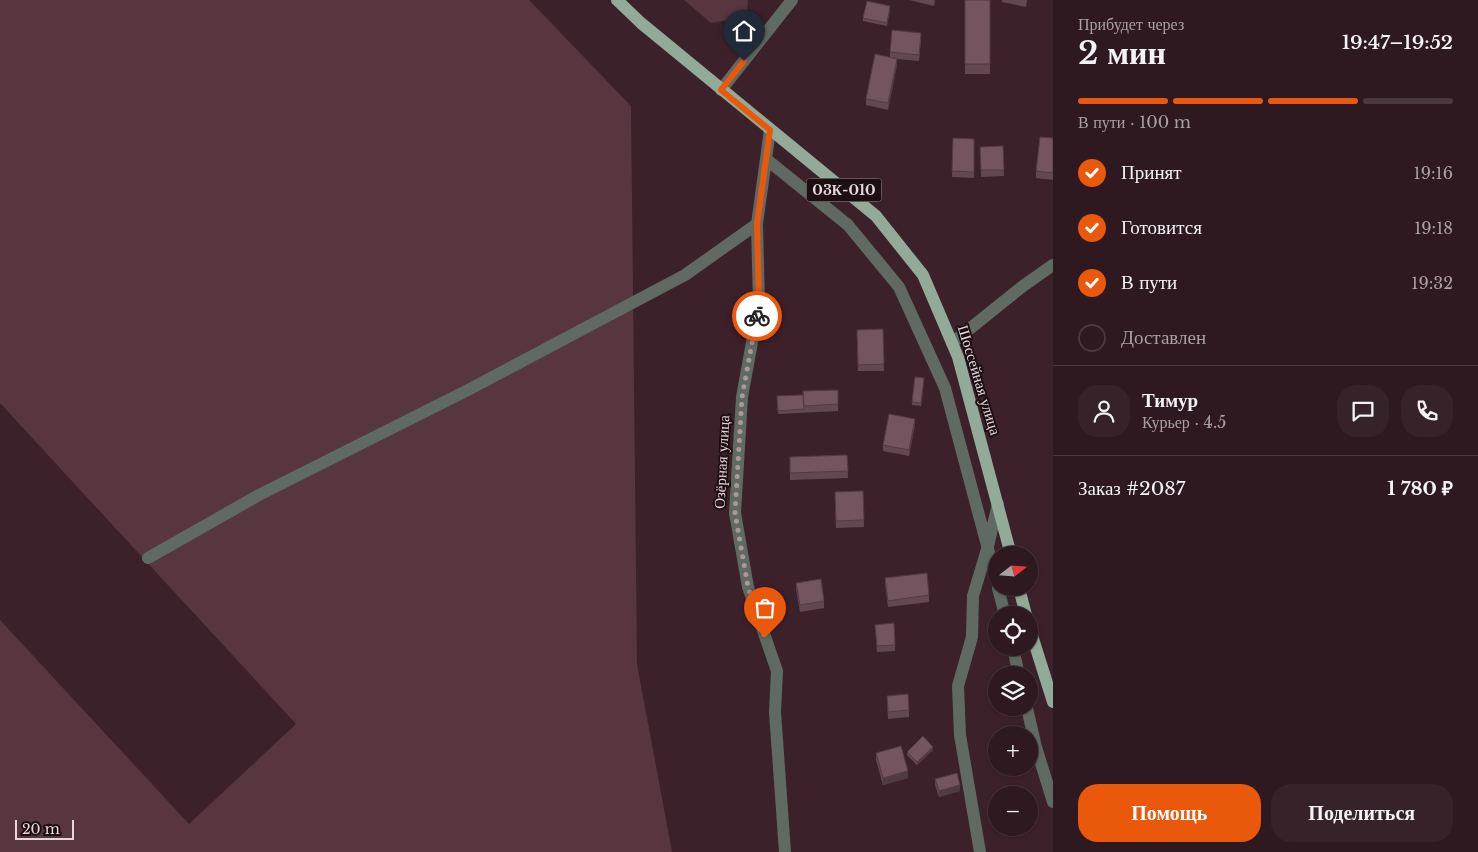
<!DOCTYPE html>
<html lang="ru">
<head>
<meta charset="utf-8">
<style>
  :root { --surface:#2e1920; --page:#362229; --text:#f1f3f6; --muted:#a7a0a5; --line:#49383e; --accent:#ea580c }
  body { margin:0; font-family:"Libre Baskerville",serif; background:var(--page); color:var(--text); height:100vh; display:flex; flex-direction:column; font-size:19px; white-space:nowrap }
  * { box-sizing:border-box; margin:0 }
  p { font-size:16px; color:var(--muted) }
  .icon { flex:none; width:28px; height:28px; fill:none; stroke:currentColor; stroke-width:2; stroke-linecap:round; stroke-linejoin:round }
  .map { position:relative; flex:1; overflow:hidden }
  .drawer { display:flex; flex-direction:column; background:var(--surface); width:425px }
  .drawer>* { flex:none }
  .needle { width:32px; rotate:73deg }
  .fabs { position:absolute; left:988px; top:546px; display:grid; gap:10px }
  .fabs a { display:grid; place-items:center; width:50px; height:50px; border-radius:50%; background:var(--surface); box-shadow:0 1px 4px #0004,0 0 0 1px var(--line); font-size:25px }
  .scale { position:absolute; left:15px; bottom:12px; width:59px; box-sizing:border-box; padding-left:5px; border:2px solid #e9d6db; border-top:0; font-size:14px; line-height:18px; white-space:nowrap; color:#e9d6db; -webkit-text-stroke:4px #1b0f13; paint-order:stroke }
  .pin { position:absolute; display:grid; place-items:center; width:42px; height:42px; color:#fff; margin:-51px -21px; border-radius:50% 50% 50% 0; rotate:-45deg; box-shadow:0 0 5px #0007 }
  .pin .icon { rotate:45deg }
  .courier { position:absolute; display:grid; place-items:center; width:50px; height:50px; margin:-25px; border:4px solid #ea580c; border-radius:50%; background:#fff; color:#222; box-shadow:0 1px 6px #0007 }
  .head em { font-style:normal; font-weight:600 }
  .head div { display:flex; flex-direction:column-reverse }
  .head { display:flex; align-items:center; justify-content:space-between; height:85px; padding:0 25px }
  h1 { font-size:32px; font-weight:600; line-height:38px }
  .bar { display:grid; grid-template-columns:repeat(4,1fr); gap:8px 5px; align-content:center; height:60px; padding:0 25px }
  .bar i { height:6px; border-radius:4px; background:var(--line) }
  .bar .selected { background:var(--accent) }
  .bar p { grid-column:span 4 }
  .line { display:flex; align-items:center; gap:12px; padding:0 25px; border-top:1px solid var(--line) }
  .line div { flex:1 }
  .round { display:grid; place-items:center; flex:none; width:52px; height:52px; border-radius:20px; background:var(--page) }
  ol { padding:0 25px; list-style:none }
  li { display:flex; align-items:center; gap:15px; height:55px }
  li p { margin-inline-start:auto }
  li .icon { padding:5px; border-radius:50%; background:var(--accent); color:#fff; stroke-width:4 }
  li:last-child { color:var(--muted) }
  li i { width:28px; height:28px; border:2px solid var(--line); border-radius:50% }
  .primary-button { display:flex; gap:10px; margin-top:auto; padding:10px 25px }
  .primary-button a { flex:1; height:58px; border-radius:20px; background:var(--accent); color:#fff; font-size:20px; font-weight:600; line-height:58px; text-align:center }
  .primary-button a+a { background:var(--page); color:var(--text) }
  main { display:flex; flex:1; min-height:0 }
  .map>svg:first-child { display:block }
  .green { fill:#573640 }
  .lines { fill:none; stroke-linecap:round; stroke-linejoin:round }
  .minor { stroke:#5f6b62; stroke-width:12 }
  .major { stroke:#92aa98; stroke-width:12 }
  .wall { fill:#644851 }
  .shaded-wall { fill:#513b42 }
  .building { fill:#74545e; stroke:#513b42 }
  .done { stroke:#ad979d; stroke-width:5; stroke-dasharray:0 9 }
  .route { stroke:#ea580c; stroke-width:6 }
  .labels { text-anchor:middle; stroke-width:4; stroke-linejoin:round; paint-order:stroke }
  .shield { fill:#1b0f13; stroke:#ab9a9f; stroke-width:1 }
  .shield-label { font-size:14px; font-weight:bold; fill:#e9d6db }
  .street-label { font-size:15px; fill:#e9d6db; stroke:#1b0f13 }
</style>
</head>
<body>
<main>
<div class="map">
<svg width="1053" height="852" viewBox="0 0 1053 852">
  <rect width="100%" height="100%" fill="#3d212a"/>
  <!-- green -->
  <path class="green" d="M0 0H529L631 106 637 664 672 852H0V620L189 824 296 724 0 403Z
    M684 0H748L747 17 711 23Z"/>
  <g class="lines">
    <!-- minor -->
    <path class="minor" d="M721 90 792 0
      M770 130 757 224 759 304 742 397 735 513 748 587 777 671 775 712 785 852
      M766 159 848 225 899 287 945 388 996 579
      M952 343 1023 286 1053 265
      M148 558 259 495 466 391 685 275 757 224
      M998 588 1005 615
      M1013 648 1019 675
      M1027 708 1036 747 1053 802
      M980 852 960 735 958 686 972 637 973 596 988 546 998 504"/>
    <!-- major -->
    <path class="major" d="M617 0 641 23 876 216 923 275 958 357 1011 555
      M1019 588 1026 615
      M1029 626 1053 702"/>
  </g>
  <!-- wall -->
  <path class="wall" d="M909 0H935L934 6Z
    M965 0H990V74H965Z
    M1002 0H1027L1026 7 1002 2Z
    M890 10 887 26 863 21V18Z
    M921 39 919 61 897 59V65L888 110 866 105V99L890 57V52Z
    M953 138 974 139V178L952 177Z
    M1053 138V180L1036 178V171Z
    M1003 146 1004 176 981 177 980 147Z
    M883 329 884 371H858L857 330Z
    M924 381 921 406 912 405V402Z
    M838 390V411L778 414 777 396 803 395Z
    M915 425 909 456 883 451V445Z
    M847 455 848 478 790 480V457Z
    M863 491 864 527 836 528 835 492Z
    M885 578 929 595V602L888 607 885 584Z
    M796 583 824 601V608L800 612 796 589Z
    M875 625 895 645V651L877 652Z
    M887 696 909 710V717L888 719Z
    M933 750 917 765 907 755V752Z
    M876 753 908 778 883 785 876 760Z
    M935 779 960 791 939 797 935 785Z"/>
  <!-- shaded-wall -->
  <path class="shaded-wall" d="M897 59V65L888 110V103Z
    M915 419V425L909 456V450Z
    M933 747V750L917 765V762Z
    M908 771V778L883 785V778Z
    M960 785V791L939 797V791Z"/>
  <!-- building -->
  <path class="building" d="M965 0H990V64H965Z
    M867 1 890 6 887 23 863 18Z
    M892 30 921 33 919 55 890 52Z
    M875 54 897 59 888 103 866 99Z
    M1040 137 1053 138V173L1036 171Z
    M953 138 974 139V172L952 171Z
    M1003 146 1004 170H981L980 147Z
    M883 329 884 364 858 365 857 330Z
    M915 377 924 378 921 403 912 402Z
    M838 390V404L804 406 803 391Z
    M803 395 804 409 778 411 777 396Z
    M889 414 915 419 909 450 883 445Z
    M847 455 848 471 790 473V457Z
    M863 491 864 520 836 521 835 492Z
    M927 573 929 595 888 601 885 578Z
    M821 579 824 601 800 605 796 583Z
    M894 623 895 645 877 646 875 625Z
    M908 694 909 710 888 712 887 696Z
    M923 736 933 747 917 762 907 752Z
    M901 746 908 771 883 778 876 753Z
    M957 773 960 785 939 791 935 779Z"/>
  <g class="lines">
    <!-- done -->
    <path class="done" d="M757 316 742 397 735 513 748 587 765 638"/>
    <!-- route -->
    <path class="route" d="M744 61 721 90 770 130 757 224 759 304 757 316"/>
  </g>
  <g class="labels">
    <!-- shield labels -->
    <rect class="shield" x="806.5" y="178.5" width="75" height="23" rx="4"/>
    <g class="shield-label">
      <text x="844" y="195">03К-010</text>
    </g>
    <!-- street labels -->
    <g class="street-label">
      <text transform="translate(979 380) rotate(73)" y="5">Шоссейная улица</text>
      <text transform="translate(722 462) rotate(-87)" y="5">Озёрная улица</text>
    </g>
  </g>
</svg>
<div class="fabs">
<a><svg class="needle" viewBox="-14 -14 28 28"><path d="M0-13l5 13h-10z" fill="#e53935"/><path d="M0 13l5-13h-10z" fill="#a7a0a5"/></svg></a>
<a><svg class="icon" aria-label="locate" viewBox="0 0 24 24"><circle cx="12" cy="12" r="6"/><path d="M12 2v4M12 18v4M2 12h4M18 12h4"/></svg></a>
<a><svg class="icon" aria-label="layers" viewBox="0 0 24 24"><path d="M12 4l9 5-9 5-9-5zM3 14l9 5 9-5"/></svg></a>
<a>+</a>
<a>−</a>
</div>
<div class="scale">20 m</div>
<div class="pin" style="left:765px;top:638px;background:#ea580c"><svg class="icon" aria-label="bag" viewBox="0 0 24 24"><path d="M5 8h14l-1 12H6zM9 8a3 3 0 0 1 6 0"/></svg></div>
<div class="pin" style="left:744px;top:61px;background:#1f2937"><svg class="icon" aria-label="home" viewBox="0 0 24 24"><path d="M3 11l9-7 9 7M6 9v11h12V9"/></svg></div>
<div class="courier" style="left:757px;top:316px"><svg class="icon" aria-label="bike" viewBox="0 0 24 24"><circle cx="6" cy="16" r="4"/><circle cx="18" cy="16" r="4"/><path d="M6 16l4-8h5l3 8M10 8l3 8H6M13 5h3"/></svg></div>
</div>
<section class="drawer">
<div class="head"><div><h1>2 мин</h1><p>Прибудет через</p></div><em>19:47–19:52</em></div>
<div class="bar"><i class="selected"></i><i class="selected"></i><i class="selected"></i><i></i><p>В пути · 100 m</p></div>
<ol>
<li><svg class="icon" aria-label="check" viewBox="0 0 24 24"><path d="M5 12l5 5 9-10"/></svg>Принят<p>19:16</p></li>
<li><svg class="icon" aria-label="check" viewBox="0 0 24 24"><path d="M5 12l5 5 9-10"/></svg>Готовится<p>19:18</p></li>
<li><svg class="icon" aria-label="check" viewBox="0 0 24 24"><path d="M5 12l5 5 9-10"/></svg>В пути<p>19:32</p></li>
<li><i></i>Доставлен</li>
</ol>
<div class="line" style="height:90px"><a class="round"><svg class="icon" aria-label="person" viewBox="0 0 24 24"><circle cx="12" cy="8" r="4"/><path d="M4 21q1-7 8-7t8 7"/></svg></a><div><b>Тимур</b><p>Курьер · 4.5</p></div><a class="round"><svg class="icon" aria-label="chat" viewBox="0 0 24 24"><path d="M4 5h16v11H9l-5 4z"/></svg></a><a class="round"><svg class="icon" aria-label="phone" viewBox="0 0 24 24"><path d="M5 4h4l2 5-3 2q2 4 5 5l2-3 5 2v4C11 20 4 13 5 4z"/></svg></a></div>
<div class="line" style="height:65px"><div>Заказ #2087</div><b>1 780 ₽</b></div>
<div class="primary-button"><a>Помощь</a><a>Поделиться</a></div>
</section>
</main>
</body>
</html>
